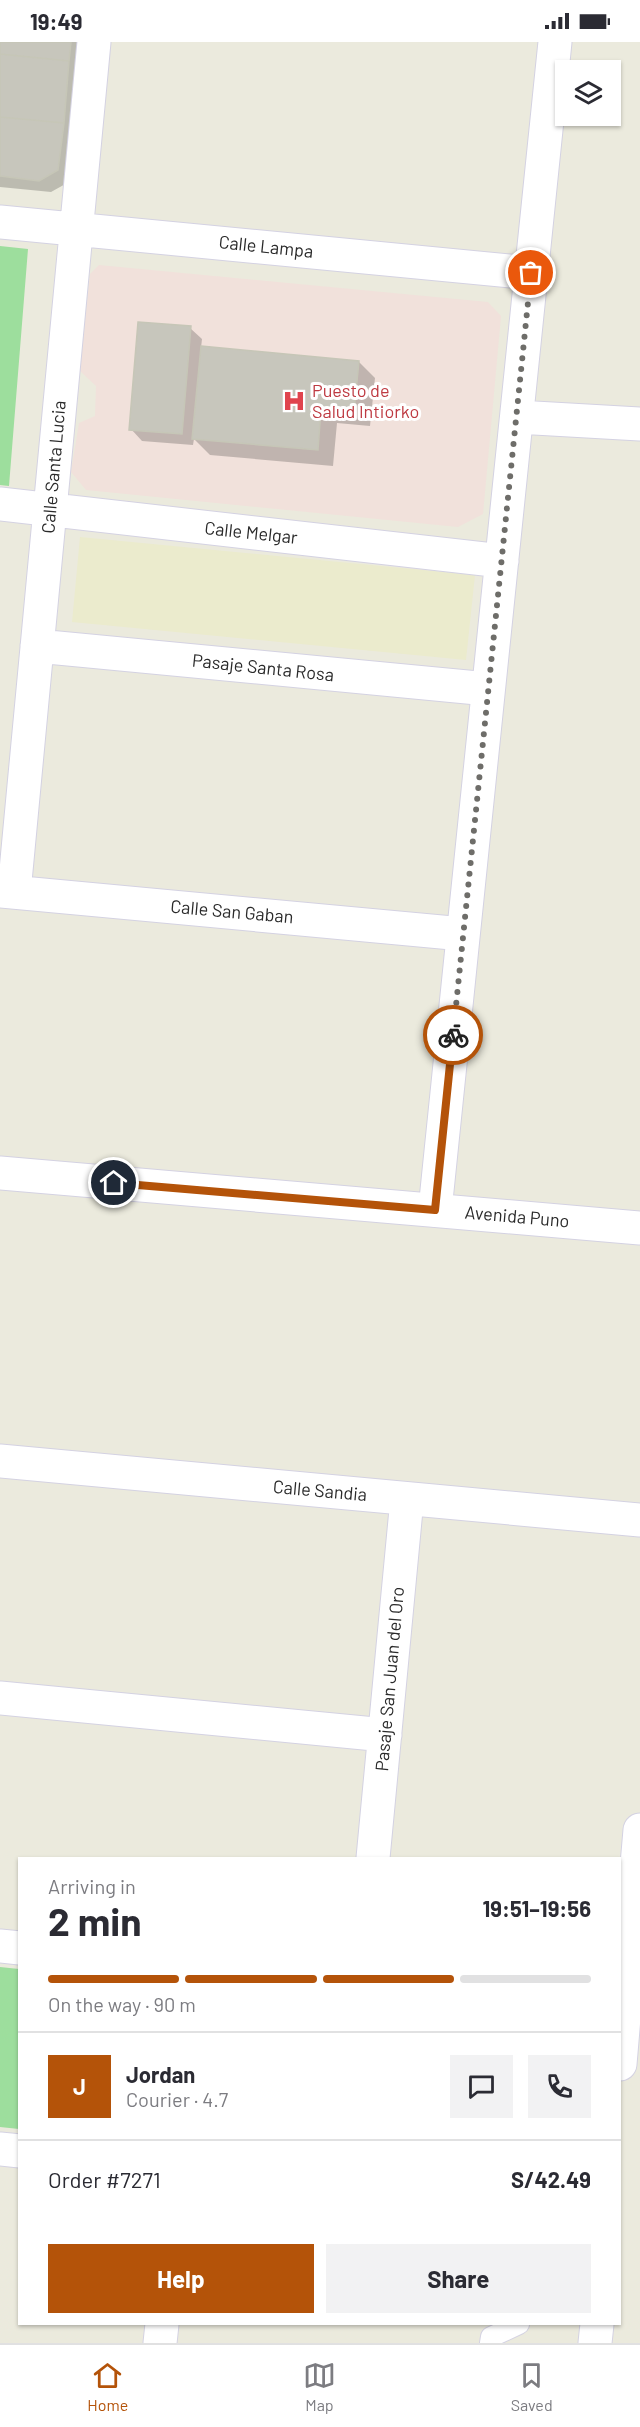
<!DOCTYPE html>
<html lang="en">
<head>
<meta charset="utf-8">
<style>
  :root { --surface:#fff; --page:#f2f2f3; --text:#2b2b33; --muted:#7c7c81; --line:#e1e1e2; --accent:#b45309 }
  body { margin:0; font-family:Barlow,sans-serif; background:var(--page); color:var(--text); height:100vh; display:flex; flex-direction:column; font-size:22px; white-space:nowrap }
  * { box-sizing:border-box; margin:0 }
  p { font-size:20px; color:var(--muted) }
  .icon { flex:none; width:33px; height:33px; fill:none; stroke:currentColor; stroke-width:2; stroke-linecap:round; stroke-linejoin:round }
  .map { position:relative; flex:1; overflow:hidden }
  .sheet { position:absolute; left:18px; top:1815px; width:603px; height:468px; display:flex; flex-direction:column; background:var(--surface); border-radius:0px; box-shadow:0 2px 4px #0004 }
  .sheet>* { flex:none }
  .fabs { position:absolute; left:555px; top:18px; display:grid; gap:12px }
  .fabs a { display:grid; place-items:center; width:66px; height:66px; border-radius:0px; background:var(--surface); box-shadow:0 2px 4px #0004; font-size:30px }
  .pin { position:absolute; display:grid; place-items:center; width:51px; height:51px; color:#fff; margin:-26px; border:3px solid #fff; border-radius:50%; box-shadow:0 2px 6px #0007 }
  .courier { position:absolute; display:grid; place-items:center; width:60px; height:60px; margin:-30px; border:4px solid #b45309; border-radius:50%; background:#fff; color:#222; box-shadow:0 2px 8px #0007 }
  .overview em { font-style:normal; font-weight:700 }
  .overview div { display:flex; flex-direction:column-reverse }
  .overview { display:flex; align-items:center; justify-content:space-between; height:102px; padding:0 30px }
  h1 { font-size:39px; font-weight:700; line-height:45px }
  .bar { display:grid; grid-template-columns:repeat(4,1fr); gap:9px 6px; align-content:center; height:72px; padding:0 30px }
  .bar i { height:8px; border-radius:4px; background:var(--line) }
  .bar .active { background:var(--accent) }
  .bar p { grid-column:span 4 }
  .line { display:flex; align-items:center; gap:15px; padding:0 30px; border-top:2px solid var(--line) }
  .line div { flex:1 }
  .round { display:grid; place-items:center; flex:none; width:63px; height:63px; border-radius:0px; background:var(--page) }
  .primary-button { display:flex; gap:12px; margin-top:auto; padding:12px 30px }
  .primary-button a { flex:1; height:69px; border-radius:0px; background:var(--accent); color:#fff; font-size:24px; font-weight:700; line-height:69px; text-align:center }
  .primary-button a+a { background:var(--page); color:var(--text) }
  .status { display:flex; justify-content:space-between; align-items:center; height:42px; padding:0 30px; background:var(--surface); direction:ltr }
  .status svg { height:16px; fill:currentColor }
  .menu { display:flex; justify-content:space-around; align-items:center; height:84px; border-top:2px solid var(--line); background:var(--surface); font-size:16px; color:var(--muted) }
  .menu a { display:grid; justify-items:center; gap:3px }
  .menu .active { color:var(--accent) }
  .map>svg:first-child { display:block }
  .education { fill:#ebebcd }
  .medical { fill:#f1e1db }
  .green { fill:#9dde9d }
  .shadow { fill:#0003 }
  .building { fill:#c7c6bc; stroke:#c6c6b7; stroke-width:1.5 }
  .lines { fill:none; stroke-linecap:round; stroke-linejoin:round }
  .service-casing { stroke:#d4d2e2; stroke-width:22 }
  .minor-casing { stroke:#d4d2e2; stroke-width:35 }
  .secondary-casing { stroke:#d4d2e2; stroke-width:35 }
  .service { stroke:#fff; stroke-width:20 }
  .minor { stroke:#fff; stroke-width:33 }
  .secondary { stroke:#fff; stroke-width:33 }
  .done { stroke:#6e6d69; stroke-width:6; stroke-dasharray:0 10.8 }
  .route { stroke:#b45309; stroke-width:8 }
  .labels { text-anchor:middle; stroke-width:6; stroke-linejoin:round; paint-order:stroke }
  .street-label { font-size:18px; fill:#2a2a2a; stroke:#fff }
  .health-label { font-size:18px; fill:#be3a42; stroke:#fff; text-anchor:start }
</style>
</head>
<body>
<div class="status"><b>19:49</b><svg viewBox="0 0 49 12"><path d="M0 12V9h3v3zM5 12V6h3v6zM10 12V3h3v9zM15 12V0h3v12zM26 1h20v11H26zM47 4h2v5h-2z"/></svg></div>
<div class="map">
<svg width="640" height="2301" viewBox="0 0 640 2301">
  <rect width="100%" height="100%" fill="#ebeadd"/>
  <!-- education -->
  <path class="education" d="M80 495 475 533 466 618 72 580Z"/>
  <!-- medical -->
  <path class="medical" d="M99 223 488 260 501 274 483 472 458 485 86 448 71 430 79 381 95 374 96 344 80 329 90 232Z"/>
  <!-- green -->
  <path class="green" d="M0 204 28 207 9 444 0 443Z
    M0 1925 19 1927V2087L0 2085Z"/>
  <!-- shadow -->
  <path class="shadow" d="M0 0H83L69 140 51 150 0 145Z
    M190 286 202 297 201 306 359 320 375 336 370 384 337 381 333 424 210 413 194 397 193 403 142 399 131 387Z"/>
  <!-- building -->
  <path class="building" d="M0 0H71L69 19 0 12Z
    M0 12 69 19 64 81 0 75Z
    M0 75 64 81 58 128 39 139 0 134Z
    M138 280 191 284 182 392 129 388Z
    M201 304 359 319 354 369 321 366 318 408 192 397Z"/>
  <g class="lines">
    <!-- service casing -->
    <g class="service-casing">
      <path id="service" d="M490 2301 491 2295 519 2282"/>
    </g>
    <!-- minor casing -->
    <g class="minor-casing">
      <path id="minor" d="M0 180 531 231
        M517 375 640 382
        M0 462 502 519
        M37 604 488 647
        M0 849 463 892
        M14 850 94 0
        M435 1168 555 0
        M0 1419 640 1478
        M0 1656 385 1693
        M373 1816 407 1457
        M0 1904 20 1906
        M0 2107 20 2109
        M160 2301 162 2282"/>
    </g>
    <!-- secondary casing -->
    <g class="secondary-casing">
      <path id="secondary" d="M0 1131 640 1186
        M620 2022 640 1788
        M595 2301 597 2282"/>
    </g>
    <!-- service -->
    <use href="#service" class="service"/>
    <!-- minor -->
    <use href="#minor" class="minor"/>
    <!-- secondary -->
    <use href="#secondary" class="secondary"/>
  </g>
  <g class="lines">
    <!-- done -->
    <path class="done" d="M453 993 531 231"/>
    <!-- route -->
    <path class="route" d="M114 1141 435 1168 453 993"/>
  </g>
  <!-- icons -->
  <defs>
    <g id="hospital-bare" transform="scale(1.8)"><path d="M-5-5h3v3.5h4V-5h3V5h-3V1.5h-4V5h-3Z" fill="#e0444e" stroke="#fff" stroke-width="2.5" paint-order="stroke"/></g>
  </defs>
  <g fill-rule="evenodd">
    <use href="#hospital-bare" x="294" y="359"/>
  </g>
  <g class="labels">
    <!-- street labels -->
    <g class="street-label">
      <text transform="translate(266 205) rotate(6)" y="6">Calle Lampa</text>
      <text transform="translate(54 425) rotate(-85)" y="6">Calle Santa Lucia</text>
      <text transform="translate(251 491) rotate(6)" y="6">Calle Melgar</text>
      <text transform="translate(263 626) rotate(6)" y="6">Pasaje Santa Rosa</text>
      <text transform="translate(232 870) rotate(5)" y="6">Calle San Gaban</text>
      <text transform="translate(517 1175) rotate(5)" y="6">Avenida Puno</text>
      <text transform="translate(320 1449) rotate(5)" y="6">Calle Sandia</text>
      <text transform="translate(390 1637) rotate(-85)" y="6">Pasaje San Juan del Oro</text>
    </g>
    <!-- health labels -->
    <g class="health-label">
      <text x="312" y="355">Puesto de<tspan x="312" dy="21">Salud Intiorko</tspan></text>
    </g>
  </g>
</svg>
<div class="fabs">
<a><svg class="icon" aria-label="layers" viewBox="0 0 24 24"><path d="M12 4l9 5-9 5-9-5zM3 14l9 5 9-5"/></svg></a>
</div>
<div class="pin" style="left:531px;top:231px;background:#ea580c"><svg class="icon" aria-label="bag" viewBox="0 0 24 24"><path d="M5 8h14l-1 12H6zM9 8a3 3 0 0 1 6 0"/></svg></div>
<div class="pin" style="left:114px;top:1141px;background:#1f2937"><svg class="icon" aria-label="home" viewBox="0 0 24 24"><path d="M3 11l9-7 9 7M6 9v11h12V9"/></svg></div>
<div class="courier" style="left:453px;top:993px"><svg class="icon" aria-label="bike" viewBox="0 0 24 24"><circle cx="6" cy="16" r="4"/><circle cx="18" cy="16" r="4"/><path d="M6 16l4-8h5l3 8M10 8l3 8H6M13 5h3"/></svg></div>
<section class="sheet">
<div class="overview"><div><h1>2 min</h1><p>Arriving in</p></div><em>19:51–19:56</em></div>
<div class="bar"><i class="active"></i><i class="active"></i><i class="active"></i><i></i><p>On the way · 90 m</p></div>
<div class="line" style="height:108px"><b class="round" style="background:var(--accent);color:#fff">J</b><div><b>Jordan</b><p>Courier · 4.7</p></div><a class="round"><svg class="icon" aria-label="chat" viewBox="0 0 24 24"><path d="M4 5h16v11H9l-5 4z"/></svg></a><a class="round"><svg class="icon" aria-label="phone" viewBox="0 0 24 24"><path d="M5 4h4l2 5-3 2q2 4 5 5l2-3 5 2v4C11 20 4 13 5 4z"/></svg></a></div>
<div class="line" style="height:78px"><div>Order #7271</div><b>S/42.49</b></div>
<div class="primary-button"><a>Help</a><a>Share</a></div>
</section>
</div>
<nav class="menu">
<a class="active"><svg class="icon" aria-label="home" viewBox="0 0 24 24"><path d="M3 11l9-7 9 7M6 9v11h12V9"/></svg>Home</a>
<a><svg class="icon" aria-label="map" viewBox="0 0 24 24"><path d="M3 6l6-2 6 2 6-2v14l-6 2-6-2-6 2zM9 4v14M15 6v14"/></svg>Map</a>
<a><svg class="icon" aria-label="saved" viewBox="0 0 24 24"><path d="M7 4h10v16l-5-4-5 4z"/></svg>Saved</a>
</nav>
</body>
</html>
